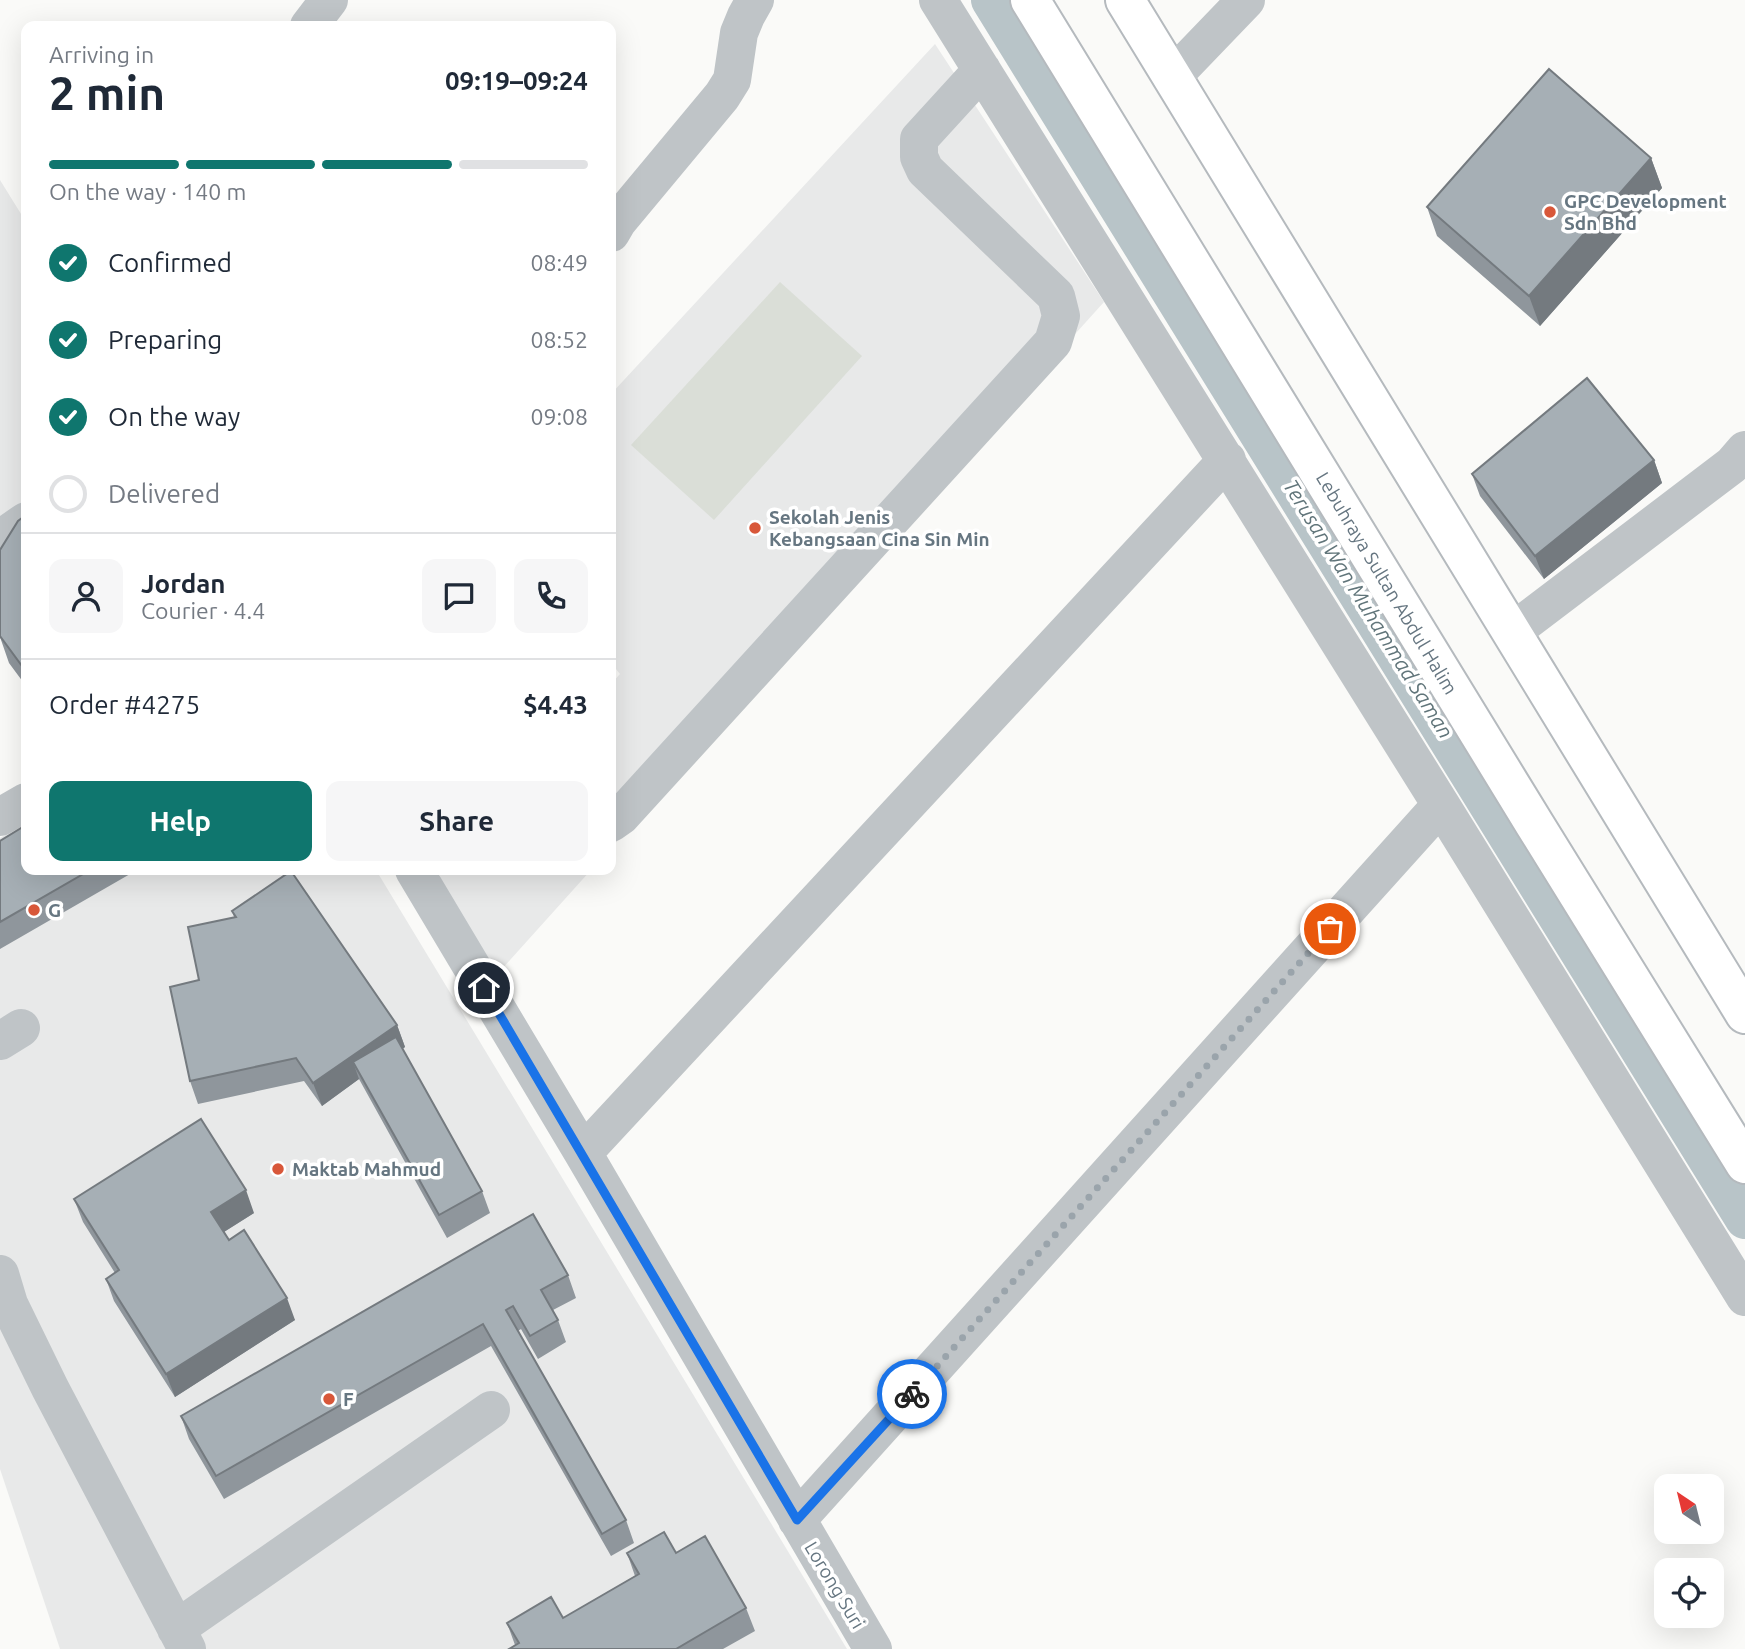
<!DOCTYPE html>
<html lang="en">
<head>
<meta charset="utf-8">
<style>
  :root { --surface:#fff; --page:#f6f6f7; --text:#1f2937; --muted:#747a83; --line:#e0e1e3; --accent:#0f766e }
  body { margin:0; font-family:Ubuntu,sans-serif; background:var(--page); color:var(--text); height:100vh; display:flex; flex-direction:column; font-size:26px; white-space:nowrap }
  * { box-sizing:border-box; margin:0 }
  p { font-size:23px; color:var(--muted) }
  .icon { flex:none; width:38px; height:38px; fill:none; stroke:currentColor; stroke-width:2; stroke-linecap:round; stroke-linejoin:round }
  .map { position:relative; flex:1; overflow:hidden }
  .drawer { position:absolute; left:21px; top:21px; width:595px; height:854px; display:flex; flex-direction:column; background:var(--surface); border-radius:14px; box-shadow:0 7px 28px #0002 }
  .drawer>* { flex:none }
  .needle { width:46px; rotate:325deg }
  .controls { position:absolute; left:1654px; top:1474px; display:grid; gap:14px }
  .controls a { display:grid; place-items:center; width:70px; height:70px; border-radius:14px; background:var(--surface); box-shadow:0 7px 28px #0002; font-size:35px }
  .pin { position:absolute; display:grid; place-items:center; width:60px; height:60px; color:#fff; margin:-30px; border:4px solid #fff; border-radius:50%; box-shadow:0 2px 7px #0007 }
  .courier { position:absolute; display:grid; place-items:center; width:70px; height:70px; margin:-35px; border:5px solid #1a73e8; border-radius:50%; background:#fff; color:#222; box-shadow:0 2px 9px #0007 }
  .overview em { font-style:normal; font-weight:700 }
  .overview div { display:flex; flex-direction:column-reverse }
  .overview { display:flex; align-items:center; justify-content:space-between; height:119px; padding:0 28px }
  h1 { font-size:46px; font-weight:700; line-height:52px }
  .bar { display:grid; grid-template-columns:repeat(4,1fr); gap:10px 7px; align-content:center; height:84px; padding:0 28px }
  .bar i { height:9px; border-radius:5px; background:var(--line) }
  .bar .current { background:var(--accent) }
  .bar p { grid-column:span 4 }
  .line { display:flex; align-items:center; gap:18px; padding:0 28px; border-top:2px solid var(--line) }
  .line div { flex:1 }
  .round { display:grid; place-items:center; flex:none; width:74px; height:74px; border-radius:14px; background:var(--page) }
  ol { padding:0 28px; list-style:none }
  li { display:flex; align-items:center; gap:21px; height:77px }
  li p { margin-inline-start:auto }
  li .icon { padding:7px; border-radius:50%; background:var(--accent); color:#fff; stroke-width:4 }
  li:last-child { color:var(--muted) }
  li i { width:38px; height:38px; border:4px solid var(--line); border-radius:50% }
  .cta { display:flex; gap:14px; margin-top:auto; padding:14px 28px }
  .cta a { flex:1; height:80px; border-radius:14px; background:var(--accent); color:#fff; font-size:28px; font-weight:700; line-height:80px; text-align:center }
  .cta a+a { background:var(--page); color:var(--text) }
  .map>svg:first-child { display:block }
  .built { fill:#e8e9e9 }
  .green { fill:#daded7 }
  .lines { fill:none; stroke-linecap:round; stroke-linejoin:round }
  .canal { stroke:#b8c4c8; stroke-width:40 }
  .major-casing { stroke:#b5babe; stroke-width:42 }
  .minor { stroke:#bfc4c7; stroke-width:38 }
  .major { stroke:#fff; stroke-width:38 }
  .wall { fill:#8f969c }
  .shaded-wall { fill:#747a7f }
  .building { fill:#a6afb5; stroke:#747a7f; stroke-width:2 }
  .done { stroke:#9aa4ab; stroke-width:7; stroke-dasharray:0 12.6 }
  .route { stroke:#1a73e8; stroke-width:9 }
  .poi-dot { fill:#d85739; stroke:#fff; stroke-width:2.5 }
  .labels { text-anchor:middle; stroke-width:7; stroke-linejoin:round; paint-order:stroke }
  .poi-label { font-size:19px; font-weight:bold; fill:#667681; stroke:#fff; text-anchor:start }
  .street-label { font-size:19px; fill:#667681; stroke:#fff }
  .water-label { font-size:21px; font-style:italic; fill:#61757a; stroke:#fff }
</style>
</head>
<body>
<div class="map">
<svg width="1745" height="1649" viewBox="0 0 1745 1649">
  <rect width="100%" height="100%" fill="#fafaf8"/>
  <!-- built -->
  <path class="built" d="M935 44 1104 302 611 848V684L620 674 611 663V394Z
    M0 180 26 222V506L0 523Z
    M26 822V870H376L847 1649H60L0 1469V838Z
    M445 870H591L491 981 437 878Z"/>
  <!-- green -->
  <path class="green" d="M780 282 862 356 714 520 631 445Z"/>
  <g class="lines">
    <!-- canal -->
    <path class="canal" d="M991 0 1745 1219"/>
    <!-- major casing -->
    <g class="major-casing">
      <path id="major" d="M1030 0 1535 825 1745 1164
        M1125 0 1745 1014"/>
    </g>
    <!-- minor -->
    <path class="minor" d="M938 0 1441 805 1745 1297
      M309 26 329 0
      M1172 77 1246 0
      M611 233 618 221 722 96 732 80 739 33 746 16 755 0
      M0 539 26 521
      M1512 632 1732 465 1745 450
      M0 817 26 802
      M611 823 621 816 1053 342 1061 316 1056 296 925 170 919 157V139L982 70
      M414 870 583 1153 873 1649
      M0 1041 21 1028
      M583 1153 1227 460
      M0 1274 9 1304 50 1388 187 1649
      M797 1520 1441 805
      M176 1629 491 1410"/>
    <!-- major -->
    <use href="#major" class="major"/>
  </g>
  <!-- wall -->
  <path class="wall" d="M1651 158 1662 188 1540 326 1437 236 1427 207Z
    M1654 460 1662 483 1544 579 1480 496 1472 474Z
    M26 515V686L9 663 0 637V550Z
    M0 841 26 870H137L0 949Z
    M232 911 397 1025 405 1047 402 1049 482 1191 490 1213 447 1238 359 1079 322 1106 304 1081 198 1104 190 1081 199 980 234 917Z
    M74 1199 254 1213 224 1232 229 1240 295 1320 175 1397 114 1301 106 1279 115 1273 83 1222Z
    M568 1275 576 1298 553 1310 558 1320 566 1342 538 1359 521 1329 518 1331 626 1520 634 1543 611 1556 491 1346 224 1499 189 1439 181 1416Z
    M627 1553H676L746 1608 755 1631 723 1649H509L515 1645 507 1623 563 1618 635 1576Z"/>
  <!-- shaded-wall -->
  <path class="shaded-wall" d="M1651 158 1662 188 1540 326 1529 296Z
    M1654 460 1662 483 1544 579 1535 556Z
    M397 1025 405 1047 362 1078 353 1062 359 1079 322 1106 313 1083Z
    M246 1190 254 1213 219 1235 211 1212Z
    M287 1298 295 1320 175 1397 166 1374Z"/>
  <!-- building -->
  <path class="building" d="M1549 69 1651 158 1529 296 1427 207Z
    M1587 378 1654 460 1535 556 1472 474Z
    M26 515V669L22 666 0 636V550L18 521Z
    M26 825V870H90L0 922V841Z
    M291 871 397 1025 313 1083 296 1058 190 1081 170 987 199 980 188 927 236 917 232 911Z
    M396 1037 482 1191 439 1215 353 1062Z
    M201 1119 246 1190 211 1212 229 1240 244 1230 287 1298 166 1374 106 1279 119 1270 74 1199Z
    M533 1214 568 1275 541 1290 558 1320 530 1336 513 1306 506 1310 626 1520 602 1534 483 1324 216 1476 181 1416Z
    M664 1532 676 1553 705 1536 746 1608 676 1649H509L519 1643 507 1623 551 1597 563 1618 639 1574 627 1553Z"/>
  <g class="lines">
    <!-- done -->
    <path class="done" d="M912 1394 1330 929"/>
    <!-- route -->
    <path class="route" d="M484 988 797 1520 912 1394"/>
  </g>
  <!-- markers -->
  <g class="poi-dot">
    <circle cx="1550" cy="212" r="7"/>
    <circle cx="755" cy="528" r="7"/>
    <circle cx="34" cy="910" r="7"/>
    <circle cx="278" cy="1169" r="7"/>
    <circle cx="329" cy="1399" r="7"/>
  </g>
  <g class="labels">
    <!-- poi labels -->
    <g class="poi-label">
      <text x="1564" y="208">GPC Development<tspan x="1564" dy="22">Sdn Bhd</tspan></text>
      <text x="769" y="524">Sekolah Jenis<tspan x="769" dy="22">Kebangsaan Cina Sin Min</tspan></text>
      <text x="48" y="917">G</text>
      <text x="292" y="1176">Maktab Mahmud</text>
      <text x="343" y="1406">F</text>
    </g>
    <!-- street labels -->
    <g class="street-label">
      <text transform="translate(1387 583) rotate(59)" y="7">Lebuhraya Sultan Abdul Halim</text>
      <text transform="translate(835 1585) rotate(59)" y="7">Lorong Suri</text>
    </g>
    <!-- water labels -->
    <g class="water-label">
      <text transform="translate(1368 609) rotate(58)" y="7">Terusan Wan Muhammad Saman</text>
    </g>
  </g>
</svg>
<div class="controls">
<a><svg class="needle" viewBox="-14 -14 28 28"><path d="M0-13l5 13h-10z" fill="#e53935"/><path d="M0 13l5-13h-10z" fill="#747a83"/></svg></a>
<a><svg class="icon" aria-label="locate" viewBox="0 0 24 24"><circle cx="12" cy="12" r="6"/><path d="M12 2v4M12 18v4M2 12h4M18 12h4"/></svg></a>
</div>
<div class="pin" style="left:1330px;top:929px;background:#ea580c"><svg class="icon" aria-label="bag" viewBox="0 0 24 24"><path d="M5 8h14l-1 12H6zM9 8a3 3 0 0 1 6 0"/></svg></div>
<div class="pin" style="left:484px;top:988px;background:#1f2937"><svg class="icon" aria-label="home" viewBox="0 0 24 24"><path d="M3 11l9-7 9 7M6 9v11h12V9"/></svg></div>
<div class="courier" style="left:912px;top:1394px"><svg class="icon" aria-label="bike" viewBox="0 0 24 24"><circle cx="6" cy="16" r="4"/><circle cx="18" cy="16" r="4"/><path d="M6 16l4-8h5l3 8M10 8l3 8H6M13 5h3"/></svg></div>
<section class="drawer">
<div class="overview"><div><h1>2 min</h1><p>Arriving in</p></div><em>09:19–09:24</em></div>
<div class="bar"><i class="current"></i><i class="current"></i><i class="current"></i><i></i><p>On the way · 140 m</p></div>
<ol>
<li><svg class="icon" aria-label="check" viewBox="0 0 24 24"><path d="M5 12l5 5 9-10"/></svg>Confirmed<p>08:49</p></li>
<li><svg class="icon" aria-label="check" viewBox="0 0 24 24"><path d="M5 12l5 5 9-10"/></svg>Preparing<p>08:52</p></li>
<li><svg class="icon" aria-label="check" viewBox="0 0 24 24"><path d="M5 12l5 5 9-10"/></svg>On the way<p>09:08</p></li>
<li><i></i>Delivered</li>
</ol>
<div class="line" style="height:126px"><a class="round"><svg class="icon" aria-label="person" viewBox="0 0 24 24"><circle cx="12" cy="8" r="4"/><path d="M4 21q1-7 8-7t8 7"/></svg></a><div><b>Jordan</b><p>Courier · 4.4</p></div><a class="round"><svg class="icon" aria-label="chat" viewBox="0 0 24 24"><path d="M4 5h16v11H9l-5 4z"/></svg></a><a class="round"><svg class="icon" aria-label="phone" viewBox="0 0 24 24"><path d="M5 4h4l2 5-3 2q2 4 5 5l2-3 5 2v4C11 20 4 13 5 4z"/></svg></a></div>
<div class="line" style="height:91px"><div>Order #4275</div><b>$4.43</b></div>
<div class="cta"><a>Help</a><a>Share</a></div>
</section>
</div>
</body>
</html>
